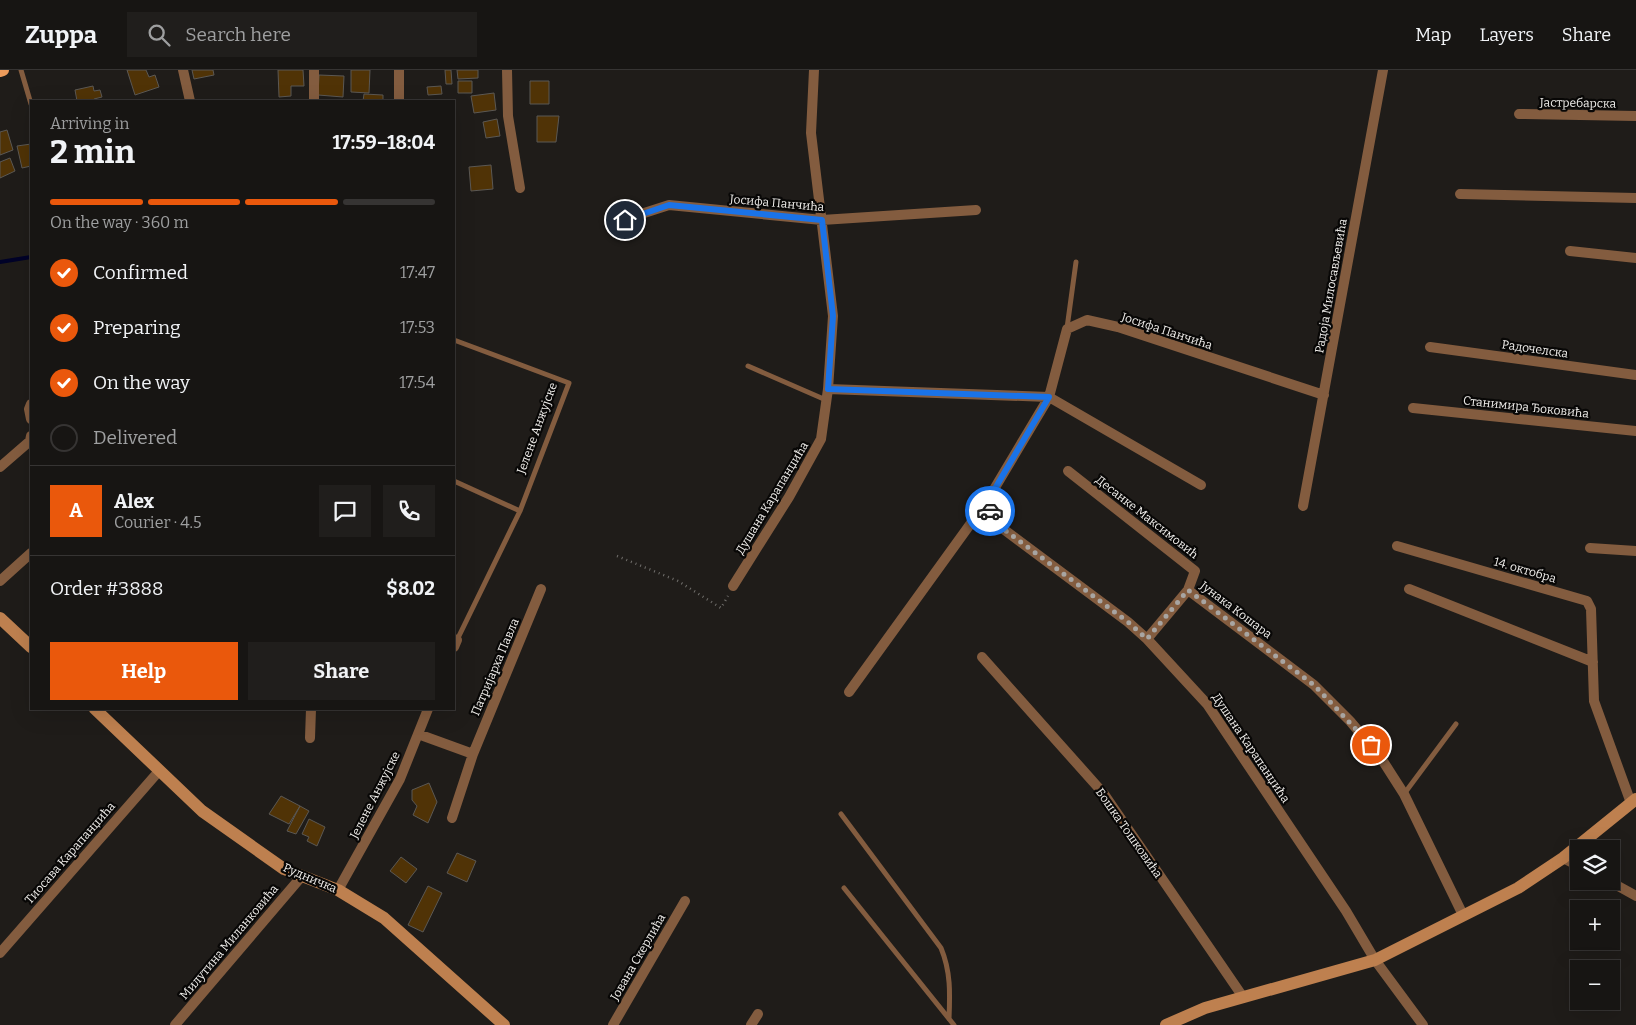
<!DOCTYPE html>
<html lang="en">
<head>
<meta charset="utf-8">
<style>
  :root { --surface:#171513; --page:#201e1c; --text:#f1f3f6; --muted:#9e9fa0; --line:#363433; --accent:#ea580c }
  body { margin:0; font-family:Bitter,serif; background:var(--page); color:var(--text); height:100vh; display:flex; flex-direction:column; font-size:19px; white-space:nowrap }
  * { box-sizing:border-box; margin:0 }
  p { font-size:16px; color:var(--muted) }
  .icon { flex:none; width:28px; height:28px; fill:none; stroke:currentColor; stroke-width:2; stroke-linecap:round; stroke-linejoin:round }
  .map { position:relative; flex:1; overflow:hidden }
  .sheet { position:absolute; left:30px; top:30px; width:425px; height:610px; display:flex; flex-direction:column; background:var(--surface); border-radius:0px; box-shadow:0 5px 20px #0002,0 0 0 1px var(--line) }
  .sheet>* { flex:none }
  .buttons { position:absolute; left:1570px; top:770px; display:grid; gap:10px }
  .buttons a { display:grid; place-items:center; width:50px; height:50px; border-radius:0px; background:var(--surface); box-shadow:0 5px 20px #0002,0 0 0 1px var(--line); font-size:25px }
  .pin { position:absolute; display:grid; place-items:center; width:42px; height:42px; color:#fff; margin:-21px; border:2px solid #fff; border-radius:50%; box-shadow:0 1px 5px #0007 }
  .courier { position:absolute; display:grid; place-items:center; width:50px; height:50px; margin:-25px; border:4px solid #1a73e8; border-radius:50%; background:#fff; color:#222; box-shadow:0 1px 6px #0007 }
  .overview em { font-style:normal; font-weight:700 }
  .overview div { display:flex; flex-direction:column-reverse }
  .overview { display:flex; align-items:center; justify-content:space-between; height:85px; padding:0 20px }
  h1 { font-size:32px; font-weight:700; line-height:38px }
  .bar { display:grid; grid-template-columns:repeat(4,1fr); gap:8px 5px; align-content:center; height:60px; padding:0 20px }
  .bar i { height:6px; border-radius:4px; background:var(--line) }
  .bar .current { background:var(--accent) }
  .bar p { grid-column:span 4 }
  .line { display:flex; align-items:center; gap:12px; padding:0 20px; border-top:1px solid var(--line) }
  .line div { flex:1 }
  .round { display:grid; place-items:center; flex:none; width:52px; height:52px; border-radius:0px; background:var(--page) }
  ol { padding:0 20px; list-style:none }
  li { display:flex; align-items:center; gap:15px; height:55px }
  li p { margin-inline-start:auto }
  li .icon { padding:5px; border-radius:50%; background:var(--accent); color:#fff; stroke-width:4 }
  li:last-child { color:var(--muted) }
  li i { width:28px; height:28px; border:2px solid var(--line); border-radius:50% }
  .cta { display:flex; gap:10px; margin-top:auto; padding:10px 20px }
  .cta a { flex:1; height:58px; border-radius:0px; background:var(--accent); color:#fff; font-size:20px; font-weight:700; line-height:58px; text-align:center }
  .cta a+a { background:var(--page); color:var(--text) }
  header { display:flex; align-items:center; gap:30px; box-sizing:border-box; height:70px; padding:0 25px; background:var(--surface); border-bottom:1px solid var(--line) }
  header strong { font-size:24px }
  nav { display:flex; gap:28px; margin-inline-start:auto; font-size:18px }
  .search { width:350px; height:45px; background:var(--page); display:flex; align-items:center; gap:12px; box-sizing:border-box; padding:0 18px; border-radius:0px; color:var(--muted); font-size:19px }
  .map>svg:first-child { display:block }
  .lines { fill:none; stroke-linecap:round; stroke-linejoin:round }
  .stream { stroke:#000228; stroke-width:4 }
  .building { fill:#503306; stroke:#5b5854 }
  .path { stroke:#716f6c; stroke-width:2.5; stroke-dasharray:1 4; stroke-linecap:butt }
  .lane { stroke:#835c3f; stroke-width:5 }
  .street { stroke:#835c3f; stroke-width:10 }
  .secondary { stroke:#be804f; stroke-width:12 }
  .primary { stroke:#ec9b5b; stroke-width:12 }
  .done { stroke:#a8a5a2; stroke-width:5; stroke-dasharray:0 9 }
  .route { stroke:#1a73e8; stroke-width:6 }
  .labels { text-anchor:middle; stroke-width:4.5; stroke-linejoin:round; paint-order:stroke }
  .street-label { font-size:12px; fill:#f1efec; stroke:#080706 }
</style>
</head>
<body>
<header>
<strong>Zuppa</strong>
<div class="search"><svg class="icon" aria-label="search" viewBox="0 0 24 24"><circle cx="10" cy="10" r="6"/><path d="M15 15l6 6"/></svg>Search here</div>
<nav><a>Map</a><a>Layers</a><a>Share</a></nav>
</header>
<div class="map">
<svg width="1636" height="955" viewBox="0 0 1636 955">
  <rect width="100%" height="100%" fill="#1f1c19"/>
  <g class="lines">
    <!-- stream -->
    <path class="stream" d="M0 192 31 187"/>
  </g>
  <!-- building -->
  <path class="building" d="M127 0H146L149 7 155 5 159 17 135 25Z
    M192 0H213L214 5 194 9Z
    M278 0H303L304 16H291V26L279 27Z
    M351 0H370L369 23 351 22Z
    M445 0H451L452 14H446Z
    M457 0H478V8L458 9Z
    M319 5 344 6 343 27 318 25Z
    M458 11H472V23H458Z
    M530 11H549V34H530Z
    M93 16 94 21 100 20 102 27 94 29 95 31H77L75 20Z
    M441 16 442 24 428 25 427 17Z
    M494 23 496 40 474 43 471 26Z
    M364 24 383 25V31H363Z
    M537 46H559L556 72H537Z
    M497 49 500 66 486 68 483 52Z
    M7 60 13 80 0 85V62Z
    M31 74V96L22 98 17 76Z
    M10 88 15 101 0 108V92Z
    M491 95 493 119 471 121 469 97Z
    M429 713 437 732 428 753 413 745 417 736 412 730V720Z
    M281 726 300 736 289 754 269 744Z
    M300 736 309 741 296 764 287 761Z
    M309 749 325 757 317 776 307 771 309 767 302 764Z
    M457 783 476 791 467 812 447 803Z
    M401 787 417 799 406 813 390 801Z
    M428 816 442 823 423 862 408 855Z"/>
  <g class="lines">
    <!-- path -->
    <path class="path" d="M617 486 678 511 721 538 728 526"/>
    <!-- lane -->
    <path class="lane" d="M21 0 31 34
      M1067 258 1076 192
      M454 270 569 313 520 441
      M748 296 826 330
      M454 411 520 441 457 570
      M1404 724 1456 654
      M841 744 941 878C951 902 950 924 949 949
      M844 818 954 955"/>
    <!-- street -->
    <path class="street" d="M183 0 190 31
      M314 0V31
      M507 0 508 46 520 118
      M814 0 811 63 833 246 828 319 1049 327 987 431 994 452 1128 552 1147 569 1207 634 1346 841 1375 890 1423 955
      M399 31V0
      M1519 44 1636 46
      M1460 124 1636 128
      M610 154 669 135 822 150 976 140
      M1570 181 1636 188
      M1430 277 1636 305
      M31 334 29 339 31 349
      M1413 338 1636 361
      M0 397 30 371 31 366
      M1068 401 1195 501 1188 520
      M1201 415 1049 327 1067 259 1087 250 1118 257 1324 325
      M1303 436 1383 0
      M1397 476 1587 531 1591 539 1594 631 1631 733
      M1590 478 1636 481
      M0 511 31 483
      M733 516 789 427 821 369 828 319
      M1409 519 1593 592
      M454 569 457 570 454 577
      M1147 569 1188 520 1314 615 1350 651 1381 688 1404 724 1463 845
      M982 587 1104 724 1243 927
      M849 622 987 431
      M418 664 473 684
      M310 668 311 639
      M452 748 473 684 541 519
      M1563 788 1579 796
      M1609 811 1636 826
      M338 820 400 709 428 639
      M0 883 159 701
      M175 955 302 806
      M613 955 685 831
      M751 955 758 944"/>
    <!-- secondary -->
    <path class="secondary" d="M0 548 31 577
      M95 639 202 741 284 799 338 820 384 848 504 955
      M1166 955 1205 938 1375 890 1518 818 1563 788 1636 729"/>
    <!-- primary -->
    <path class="primary" d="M0 1 3 0"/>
  </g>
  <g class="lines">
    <!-- done -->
    <path class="done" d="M990 441 994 452 1128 552 1147 569 1188 520 1314 615 1371 675"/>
    <!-- route -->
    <path class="route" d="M625 150 669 135 822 150 833 246 828 319 1049 327 987 432 990 441"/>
  </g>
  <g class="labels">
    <!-- street labels -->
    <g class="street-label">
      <text transform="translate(1578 33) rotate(1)" y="4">Јастребарска</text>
      <text transform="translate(777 133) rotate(5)" y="4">Јосифа Панчића</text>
      <text transform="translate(1331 216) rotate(-80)" y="4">Радоја Милосављевића</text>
      <text transform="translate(1167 261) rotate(18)" y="4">Јосифа Панчића</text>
      <text transform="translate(1535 279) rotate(8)" y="4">Радочелска</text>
      <text transform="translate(1526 337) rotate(6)" y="4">Станимира Ђоковића</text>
      <text transform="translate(537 358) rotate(-70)" y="4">Јелене Анжујске</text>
      <text transform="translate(772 428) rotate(-59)" y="4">Душана Карапанџића</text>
      <text transform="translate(1147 447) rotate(38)" y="4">Десанке Максимовић</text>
      <text transform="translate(1525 500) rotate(16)" y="4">14. октобра</text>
      <text transform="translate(1236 540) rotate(37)" y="4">Јунака Кошара</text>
      <text transform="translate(495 597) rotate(-67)" y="4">Патријарха Павла</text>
      <text transform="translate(1251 678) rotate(56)" y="4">Душана Карапанџића</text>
      <text transform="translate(375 725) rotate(-63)" y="4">Јелене Анжујске</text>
      <text transform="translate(1129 763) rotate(55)" y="4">Бошка Тошковића</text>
      <text transform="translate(70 783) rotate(-49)" y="4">Тиосава Карапанџића</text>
      <text transform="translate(310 808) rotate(23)" y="4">Рудничка</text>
      <text transform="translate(229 872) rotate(-50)" y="4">Милутина Миланковића</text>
      <text transform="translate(638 887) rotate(-60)" y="4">Јована Скерлића</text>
    </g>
  </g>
</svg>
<div class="buttons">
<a><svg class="icon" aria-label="layers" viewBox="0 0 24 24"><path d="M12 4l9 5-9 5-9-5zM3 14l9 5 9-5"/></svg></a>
<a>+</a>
<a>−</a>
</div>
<div class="pin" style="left:1371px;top:675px;background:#ea580c"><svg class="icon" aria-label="bag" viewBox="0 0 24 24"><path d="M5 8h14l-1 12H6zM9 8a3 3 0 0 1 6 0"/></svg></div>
<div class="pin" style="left:625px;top:150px;background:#1f2937"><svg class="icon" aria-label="home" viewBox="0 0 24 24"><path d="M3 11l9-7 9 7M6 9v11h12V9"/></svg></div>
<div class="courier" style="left:990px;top:441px"><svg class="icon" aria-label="car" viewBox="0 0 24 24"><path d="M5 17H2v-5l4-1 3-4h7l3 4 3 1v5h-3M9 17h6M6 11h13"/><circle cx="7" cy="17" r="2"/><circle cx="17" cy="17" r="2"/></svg></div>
<section class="sheet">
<div class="overview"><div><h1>2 min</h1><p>Arriving in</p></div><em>17:59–18:04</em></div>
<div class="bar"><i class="current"></i><i class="current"></i><i class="current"></i><i></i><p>On the way · 360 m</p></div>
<ol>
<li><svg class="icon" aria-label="check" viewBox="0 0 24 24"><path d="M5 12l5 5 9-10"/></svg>Confirmed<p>17:47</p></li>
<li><svg class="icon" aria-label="check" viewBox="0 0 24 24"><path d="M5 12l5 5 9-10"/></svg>Preparing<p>17:53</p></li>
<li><svg class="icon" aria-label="check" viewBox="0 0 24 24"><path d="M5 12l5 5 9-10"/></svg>On the way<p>17:54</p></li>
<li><i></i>Delivered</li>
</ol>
<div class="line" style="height:90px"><b class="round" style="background:var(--accent);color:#fff">A</b><div><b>Alex</b><p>Courier · 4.5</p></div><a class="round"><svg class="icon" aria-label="chat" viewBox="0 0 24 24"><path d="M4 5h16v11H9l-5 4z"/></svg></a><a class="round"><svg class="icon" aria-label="phone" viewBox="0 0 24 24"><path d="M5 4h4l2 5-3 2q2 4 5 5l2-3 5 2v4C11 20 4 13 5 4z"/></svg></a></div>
<div class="line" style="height:65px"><div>Order #3888</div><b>$8.02</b></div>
<div class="cta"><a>Help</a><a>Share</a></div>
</section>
</div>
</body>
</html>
